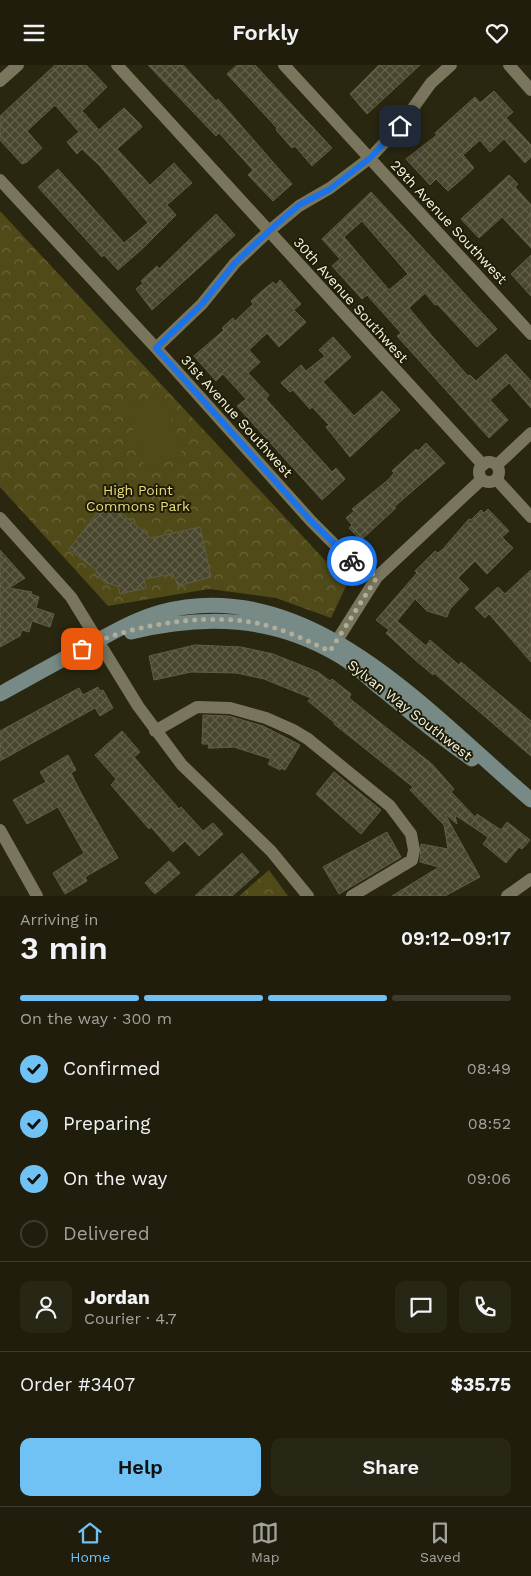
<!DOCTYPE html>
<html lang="en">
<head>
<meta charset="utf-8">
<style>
  :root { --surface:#201d0c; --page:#282615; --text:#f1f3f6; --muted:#a2a29d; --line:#3d3b2d; --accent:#70c2f4 }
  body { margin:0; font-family:"Work Sans",sans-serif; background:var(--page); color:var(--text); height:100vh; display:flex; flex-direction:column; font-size:19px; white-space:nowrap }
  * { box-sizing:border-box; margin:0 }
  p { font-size:16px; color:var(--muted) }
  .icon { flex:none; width:28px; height:28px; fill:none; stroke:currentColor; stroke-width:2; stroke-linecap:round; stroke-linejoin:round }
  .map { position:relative; height:831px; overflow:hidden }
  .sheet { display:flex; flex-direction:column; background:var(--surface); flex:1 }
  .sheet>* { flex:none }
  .pin { position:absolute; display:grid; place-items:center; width:42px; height:42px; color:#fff; margin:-21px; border-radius:10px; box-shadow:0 2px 8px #0006 }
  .courier { position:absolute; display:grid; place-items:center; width:50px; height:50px; margin:-25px; border:4px solid #1a73e8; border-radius:50%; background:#fff; color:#222; box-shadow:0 1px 6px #0007 }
  .head em { font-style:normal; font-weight:600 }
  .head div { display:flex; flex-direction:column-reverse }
  .head { display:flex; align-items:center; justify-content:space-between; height:85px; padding:0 20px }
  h1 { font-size:32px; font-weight:600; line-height:38px }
  .bar { display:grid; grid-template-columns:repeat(4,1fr); gap:8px 5px; align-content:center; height:60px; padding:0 20px }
  .bar i { height:6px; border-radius:4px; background:var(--line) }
  .bar .active { background:var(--accent) }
  .bar p { grid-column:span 4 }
  .line { display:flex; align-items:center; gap:12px; padding:0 20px; border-top:1px solid var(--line) }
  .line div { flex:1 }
  .round { display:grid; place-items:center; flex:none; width:52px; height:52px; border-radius:10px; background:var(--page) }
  ol { padding:0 20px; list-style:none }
  li { display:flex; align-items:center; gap:15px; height:55px }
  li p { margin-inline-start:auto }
  li .icon { padding:5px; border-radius:50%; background:var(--accent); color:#111; stroke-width:4 }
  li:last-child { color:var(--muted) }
  li i { width:28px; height:28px; border:2px solid var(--line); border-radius:50% }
  .cta { display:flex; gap:10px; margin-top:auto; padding:10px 20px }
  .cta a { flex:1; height:58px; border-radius:10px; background:var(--accent); color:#111; font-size:20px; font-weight:600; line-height:58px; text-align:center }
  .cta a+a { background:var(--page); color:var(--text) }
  header { display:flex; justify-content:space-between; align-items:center; height:65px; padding:0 20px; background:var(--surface); font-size:22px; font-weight:600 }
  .menu { display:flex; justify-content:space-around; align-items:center; height:70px; border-top:1px solid var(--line); background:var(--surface); font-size:14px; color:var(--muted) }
  .menu a { display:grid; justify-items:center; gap:2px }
  .menu .active { color:var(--accent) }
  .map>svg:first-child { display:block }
  .park { fill:url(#park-crowns) }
  .pitch { fill:#504918 }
  .building { fill:url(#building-cross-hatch); stroke:#605d45; fill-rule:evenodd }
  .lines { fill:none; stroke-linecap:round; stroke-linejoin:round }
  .street { stroke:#79765d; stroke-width:12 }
  .secondary { stroke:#778a86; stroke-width:15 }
  .done { stroke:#afad9b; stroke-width:5; stroke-dasharray:0 9 }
  .route { stroke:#1a73e8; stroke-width:6 }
  .labels { text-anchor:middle; stroke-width:4; stroke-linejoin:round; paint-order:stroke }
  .street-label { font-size:14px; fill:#f6f5e6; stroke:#201d07 }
  .park-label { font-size:14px; fill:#e9dd81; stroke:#201d07 }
</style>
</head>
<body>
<header><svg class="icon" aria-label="menu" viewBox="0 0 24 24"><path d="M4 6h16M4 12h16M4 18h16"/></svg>Forkly<svg class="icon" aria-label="heart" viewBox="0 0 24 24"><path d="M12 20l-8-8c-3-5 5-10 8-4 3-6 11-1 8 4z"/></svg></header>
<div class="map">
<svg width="531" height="831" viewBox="0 0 531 831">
  <defs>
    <pattern id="park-crowns" width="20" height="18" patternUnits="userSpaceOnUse" patternTransform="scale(1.25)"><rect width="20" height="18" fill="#504918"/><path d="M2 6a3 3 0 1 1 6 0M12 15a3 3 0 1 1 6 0" fill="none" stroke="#6a643a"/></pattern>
    <pattern id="building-cross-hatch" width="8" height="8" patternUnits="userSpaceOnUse" patternTransform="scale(1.25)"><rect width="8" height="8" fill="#49462e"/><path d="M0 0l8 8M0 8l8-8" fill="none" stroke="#64614c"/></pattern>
  </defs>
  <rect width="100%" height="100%" fill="#2a2710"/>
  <!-- park -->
  <path class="park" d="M0 146 347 519 331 553 276 533 209 524 108 541 0 422Z
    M269 805 288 831H239Z"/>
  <!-- pitch -->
  <path class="pitch" d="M164 329 183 391 145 403 126 341Z"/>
  <!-- building -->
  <path class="building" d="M55 0H86L107 22 82 46 99 65 124 43 140 59 142 62 117 84 150 120 174 98 192 118 167 140 176 150 142 184 118 205 104 190 102 192 38 122 58 104 124 178 148 158 99 100 82 84 77 89 67 77 79 67 55 40 27 66 42 83 27 97 22 99 0 75V51Z
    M148 0H183L216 36 218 34 292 119 273 136 248 110 253 105 219 68 216 71Z
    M237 0H255L332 83 312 101 295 81 292 83 276 65 277 63 227 9Z
    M379 0H420L367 49 350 29Z
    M494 26 513 47 506 53 531 80V92L525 98 504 74 490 87 480 75 463 90 474 103 463 113 448 126 436 114 430 120 406 94 437 70 435 68 475 32 480 38Z
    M509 110 518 119 515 122 531 140V183L502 152 479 173 461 154Z
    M371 127 497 264 477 282 437 239 435 240 425 228 409 243 433 272 468 311 470 310 476 316 506 289 531 316V343L509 318 490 335 508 355 489 373 397 271 401 268 367 230 362 234 332 201 340 194 322 174ZM362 156 408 209 389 225 344 172Z
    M216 149 235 170 152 245 136 224 143 218 141 216 157 201 159 204Z
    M531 190V231L511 209Z
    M280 215 301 239 294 245 306 257 279 282 267 268 249 285 260 297 248 308 269 330 266 334 332 407 336 403 345 414 322 435 237 341 246 334 223 309 216 316 194 291 224 265 222 263 233 253 235 256 253 239 251 236 262 226 273 217 276 220Z
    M333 272 351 292 323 317 354 351 382 326 400 345 350 392 326 362 329 360 312 342 310 344 293 325 290 327 281 318 301 300 306 306 325 291 319 285Z
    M426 378 445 398 394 442 396 443 361 475 349 463 352 460 346 453 354 446 352 444 388 415 394 408 392 406 416 384 418 386Z
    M107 436 151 473 200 462 211 512 178 521 173 509 144 514 146 523 120 529 118 521 106 518 95 510 97 506 69 484Z
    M488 444 509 466 502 472 513 483 487 509 475 496 458 513 469 524 450 544 447 552 427 546 415 534 397 556 426 581 430 575 459 600 461 597 531 656V691L434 608 433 610 414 594 386 568 389 565 376 555 417 508 415 506 435 486 438 488 443 484 469 454 471 455 481 445 484 448Z
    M0 485 25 513 9 523 32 527 31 529 39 532 36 543 54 549 50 562 32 556 29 567 22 565 20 571 0 582Z
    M531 505V597L489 549 485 553 475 543 498 522 505 529Z
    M195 580 241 582 273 589 318 607 330 616 332 614 351 629 349 633 432 699 454 724 451 727 475 752 477 749 501 765 507 757 530 775 522 784 519 782 506 798 483 779 488 772 455 750 457 759 445 749 480 812 445 831H392L439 802 420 797 421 779 448 784 444 760 410 725 413 722 334 659 335 658 308 636 311 633 264 614 237 608 191 607 154 615 149 591Z
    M98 622 100 626 103 625 113 643 100 651 95 643 0 696V666L79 623 83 630Z
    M203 650 229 651 263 661 300 680 285 705 281 703 280 705 268 699 271 694 234 682 214 683H208L209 679H202Z
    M122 666 140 687 134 692 179 744 181 742 203 766 213 758 223 769 199 791 185 776 173 787 151 762 149 764 111 720 116 714 95 690Z
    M68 690 76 705 71 708 81 728 118 793 85 812 87 816 65 829 53 808 84 788 58 742 27 759 13 735 46 717 40 707Z
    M334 707 381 745 361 769 316 729Z
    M387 767 401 792 339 829 323 802Z
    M242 788 259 807 232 831H195Z
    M169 796 180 808 155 829 145 818Z"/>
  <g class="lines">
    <!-- street -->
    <path class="street" d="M117 0 483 400
      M284 0 531 269
      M509 0 531 25
      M0 16 18 0
      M0 115 156 283 311 456 347 492 377 512
      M156 283 202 239 235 198 269 166 299 141 330 123 370 93 400 61 431 18 451 0
      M479 407a10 10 0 1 1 20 0a10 10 0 1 1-20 0Z
      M497 400 531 368
      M497 415 531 452
      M0 453 71 532 138 641 182 700 271 786 308 831
      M331 585 377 512 482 414
      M155 666 197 642 230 643 266 653 293 665 308 674 390 741 411 769 414 785 412 795 352 831
      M0 765 37 831
      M507 831 531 814"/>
    <!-- secondary -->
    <path class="secondary" d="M131 567C204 549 273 551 340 591 354 599 366 611 379 622 409 646 439 672 472 694
      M0 629C29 613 57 597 86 582 110 569 135 554 161 547 309 507 430 650 531 735"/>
  </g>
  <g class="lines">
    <!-- done -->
    <path class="done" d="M82 584C124 561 196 550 243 556 274 559 303 574 330 586L377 512 352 496"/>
    <!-- route -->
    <path class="route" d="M352 496 311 456 156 283 202 239 235 198 269 166 299 140 330 124 370 93 400 61"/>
  </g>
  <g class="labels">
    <!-- street labels -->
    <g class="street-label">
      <text transform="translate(449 157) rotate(47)" y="5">29th Avenue Southwest</text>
      <text transform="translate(351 235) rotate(48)" y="5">30th Avenue Southwest</text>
      <text transform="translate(237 351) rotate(48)" y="5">31st Avenue Southwest</text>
      <text transform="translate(410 645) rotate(38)" y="5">Sylvan Way Southwest</text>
    </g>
    <!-- park labels -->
    <g class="park-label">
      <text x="138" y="430">High Point<tspan x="138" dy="16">Commons Park</tspan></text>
    </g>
  </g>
</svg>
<div class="pin" style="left:82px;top:584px;background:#ea580c"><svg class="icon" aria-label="bag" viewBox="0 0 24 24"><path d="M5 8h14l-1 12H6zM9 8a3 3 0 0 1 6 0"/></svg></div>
<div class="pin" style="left:400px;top:61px;background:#1f2937"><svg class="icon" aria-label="home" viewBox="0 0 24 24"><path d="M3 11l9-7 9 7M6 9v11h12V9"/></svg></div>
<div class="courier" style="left:352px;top:496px"><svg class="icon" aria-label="bike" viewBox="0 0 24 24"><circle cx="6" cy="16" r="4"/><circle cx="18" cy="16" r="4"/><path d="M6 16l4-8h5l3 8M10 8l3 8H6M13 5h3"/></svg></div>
</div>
<section class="sheet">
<div class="head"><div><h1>3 min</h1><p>Arriving in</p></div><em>09:12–09:17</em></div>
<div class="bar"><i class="active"></i><i class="active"></i><i class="active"></i><i></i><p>On the way · 300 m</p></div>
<ol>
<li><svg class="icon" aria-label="check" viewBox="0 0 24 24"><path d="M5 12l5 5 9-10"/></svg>Confirmed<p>08:49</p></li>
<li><svg class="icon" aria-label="check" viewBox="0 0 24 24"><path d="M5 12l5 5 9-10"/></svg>Preparing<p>08:52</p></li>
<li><svg class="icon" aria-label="check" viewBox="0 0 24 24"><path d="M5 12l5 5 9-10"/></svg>On the way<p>09:06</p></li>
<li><i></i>Delivered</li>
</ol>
<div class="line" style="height:90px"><a class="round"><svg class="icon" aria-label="person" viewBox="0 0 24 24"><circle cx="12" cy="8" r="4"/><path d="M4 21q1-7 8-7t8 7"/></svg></a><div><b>Jordan</b><p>Courier · 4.7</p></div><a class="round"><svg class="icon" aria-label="chat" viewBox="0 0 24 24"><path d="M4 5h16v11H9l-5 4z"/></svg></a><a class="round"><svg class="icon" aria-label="phone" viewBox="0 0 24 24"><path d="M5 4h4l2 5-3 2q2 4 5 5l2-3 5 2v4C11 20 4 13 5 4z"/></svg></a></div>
<div class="line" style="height:65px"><div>Order #3407</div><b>$35.75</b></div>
<div class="cta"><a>Help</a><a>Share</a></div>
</section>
<nav class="menu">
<a class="active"><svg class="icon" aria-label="home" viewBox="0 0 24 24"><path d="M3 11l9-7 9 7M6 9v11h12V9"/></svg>Home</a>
<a><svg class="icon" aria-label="map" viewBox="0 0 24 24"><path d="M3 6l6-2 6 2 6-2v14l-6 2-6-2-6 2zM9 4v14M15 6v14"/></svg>Map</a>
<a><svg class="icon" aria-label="saved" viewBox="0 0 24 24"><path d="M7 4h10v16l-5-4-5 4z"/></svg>Saved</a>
</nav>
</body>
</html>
